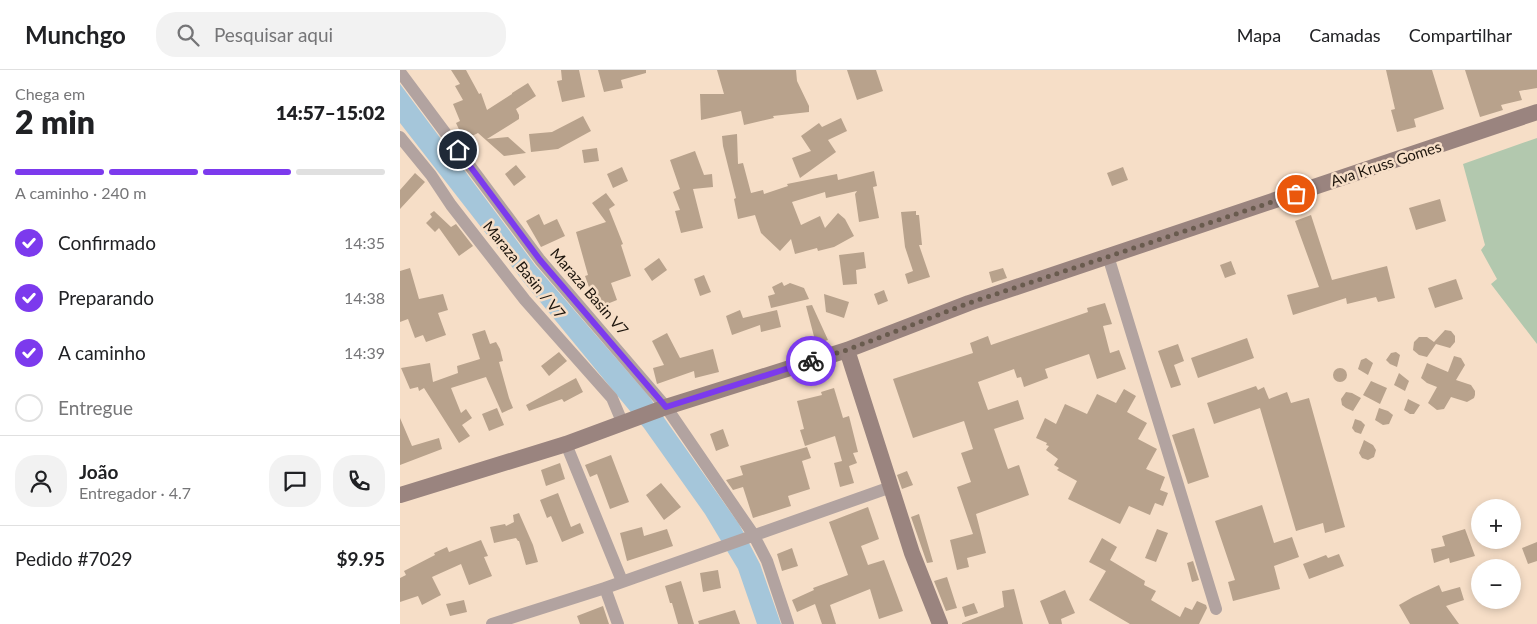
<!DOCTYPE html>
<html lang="pt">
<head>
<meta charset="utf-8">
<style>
  :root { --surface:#fff; --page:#f2f2f2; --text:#202124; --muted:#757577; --line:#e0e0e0; --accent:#7c3aed }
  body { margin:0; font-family:Lato,sans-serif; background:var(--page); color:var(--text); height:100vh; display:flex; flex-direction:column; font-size:19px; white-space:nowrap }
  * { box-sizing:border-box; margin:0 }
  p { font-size:16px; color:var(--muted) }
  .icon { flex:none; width:28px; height:28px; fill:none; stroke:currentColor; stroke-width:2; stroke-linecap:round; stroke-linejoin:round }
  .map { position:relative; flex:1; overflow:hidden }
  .side { display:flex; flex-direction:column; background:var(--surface); width:400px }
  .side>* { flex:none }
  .controls { position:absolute; left:1071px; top:429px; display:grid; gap:10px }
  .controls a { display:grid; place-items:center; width:50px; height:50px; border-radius:50%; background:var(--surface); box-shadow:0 2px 8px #0003; font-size:25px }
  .pin { position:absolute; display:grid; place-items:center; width:42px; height:42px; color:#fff; margin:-21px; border:2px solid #fff; border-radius:50%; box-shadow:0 1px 5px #0007 }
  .courier { position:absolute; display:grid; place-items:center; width:50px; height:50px; margin:-25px; border:4px solid #7c3aed; border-radius:50%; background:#fff; color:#222; box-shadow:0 1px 6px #0007 }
  .headline em { font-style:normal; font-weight:800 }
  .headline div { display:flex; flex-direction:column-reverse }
  .headline { display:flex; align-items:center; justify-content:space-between; height:85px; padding:0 15px }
  h1 { font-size:32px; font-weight:800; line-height:38px }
  .bar { display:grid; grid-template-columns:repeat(4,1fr); gap:8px 5px; align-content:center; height:60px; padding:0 15px }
  .bar i { height:6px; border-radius:4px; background:var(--line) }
  .bar .current { background:var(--accent) }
  .bar p { grid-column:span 4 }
  .line { display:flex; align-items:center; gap:12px; padding:0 15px; border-top:1px solid var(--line) }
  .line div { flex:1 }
  .round { display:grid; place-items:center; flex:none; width:52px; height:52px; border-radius:20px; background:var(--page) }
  ol { padding:0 15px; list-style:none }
  li { display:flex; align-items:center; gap:15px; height:55px }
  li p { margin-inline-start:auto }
  li .icon { padding:5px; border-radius:50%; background:var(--accent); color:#fff; stroke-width:4 }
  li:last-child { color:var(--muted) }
  li i { width:28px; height:28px; border:2px solid var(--line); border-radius:50% }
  header { display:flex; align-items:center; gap:30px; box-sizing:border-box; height:70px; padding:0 25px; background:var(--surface); border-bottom:1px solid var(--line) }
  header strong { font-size:24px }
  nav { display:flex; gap:28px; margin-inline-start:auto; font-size:18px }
  .search { width:350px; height:45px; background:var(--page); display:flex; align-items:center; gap:12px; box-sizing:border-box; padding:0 18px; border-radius:20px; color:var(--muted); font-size:19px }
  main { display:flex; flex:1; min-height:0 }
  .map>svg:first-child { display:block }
  .green { fill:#b2c8ae }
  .water { fill:#a5c6da }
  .building { fill:#b8a28c }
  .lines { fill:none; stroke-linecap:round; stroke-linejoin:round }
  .street { stroke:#b2a3a0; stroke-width:12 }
  .secondary { stroke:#9a847f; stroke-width:16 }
  .done { stroke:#695b4e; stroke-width:5; stroke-dasharray:0 9 }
  .route { stroke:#7c3aed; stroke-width:6 }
  .labels { text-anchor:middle; stroke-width:5; stroke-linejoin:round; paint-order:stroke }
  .street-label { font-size:15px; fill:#1d150d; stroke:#f6dec7 }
</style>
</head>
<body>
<header>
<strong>Munchgo</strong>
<div class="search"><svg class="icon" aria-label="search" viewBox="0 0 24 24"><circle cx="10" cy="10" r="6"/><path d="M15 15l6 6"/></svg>Pesquisar aqui</div>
<nav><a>Mapa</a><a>Camadas</a><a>Compartilhar</a></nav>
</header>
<main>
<section class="side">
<div class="headline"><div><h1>2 min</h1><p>Chega em</p></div><em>14:57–15:02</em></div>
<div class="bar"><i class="current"></i><i class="current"></i><i class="current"></i><i></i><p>A caminho · 240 m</p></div>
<ol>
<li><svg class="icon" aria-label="check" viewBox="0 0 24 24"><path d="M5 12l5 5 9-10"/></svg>Confirmado<p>14:35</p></li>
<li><svg class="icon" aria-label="check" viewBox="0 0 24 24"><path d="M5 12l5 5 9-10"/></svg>Preparando<p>14:38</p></li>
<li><svg class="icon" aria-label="check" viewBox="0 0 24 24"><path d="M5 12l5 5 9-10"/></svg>A caminho<p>14:39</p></li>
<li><i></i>Entregue</li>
</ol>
<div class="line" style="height:90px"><a class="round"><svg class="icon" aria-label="person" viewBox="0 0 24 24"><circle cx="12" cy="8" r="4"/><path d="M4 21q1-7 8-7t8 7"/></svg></a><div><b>João</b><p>Entregador · 4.7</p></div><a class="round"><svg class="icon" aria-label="chat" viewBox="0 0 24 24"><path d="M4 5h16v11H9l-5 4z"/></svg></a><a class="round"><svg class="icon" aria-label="phone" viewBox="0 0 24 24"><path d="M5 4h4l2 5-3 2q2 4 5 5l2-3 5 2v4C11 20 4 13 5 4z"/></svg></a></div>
<div class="line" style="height:65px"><div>Pedido #7029</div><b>$9.95</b></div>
</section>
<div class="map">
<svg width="1137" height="554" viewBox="0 0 1137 554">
  <rect width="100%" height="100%" fill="#f6dec7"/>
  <!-- green -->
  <path class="green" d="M1137 68V274L1091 214 1097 209 1081 180 1085 175 1063 94Z"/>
  <!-- water -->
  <path class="water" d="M0 14 135 195 248 325 339 454 360 494 381 554H357L338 499 305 444 244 358 123 211 0 53Z"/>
  <!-- building -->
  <path class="building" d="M51 0H66L79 24 81 23 87 40 112 24V23L128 13 136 26 116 39 119 45V49L87 69 108 67 126 83 104 86 78 63 64 70 56 53 60 51 53 34 63 30 55 16 60 14Z
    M161 0H179L185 27 162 32 157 11 162 10Z
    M198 0H246V3L221 10 223 18 204 22Z
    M317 0H396L397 11 409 36V42L373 46 374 48 344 55 341 41 301 50 300 24H324Z
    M447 0H476L483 21 457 30Z
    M986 0H1032L1044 39 1014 49 1016 57 997 62 991 40 995 39Z
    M1065 0H1137V18L1119 21 1122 30 1101 35 1103 40 1080 47Z
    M183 46 191 61 158 79 131 82 129 64 152 62Z
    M441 48 447 61 428 70 436 82 400 108 392 88 411 81 401 66 419 53 422 57Z
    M337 64 338 94 343 93 351 123 363 120 364 124 388 116 387 114 437 104 438 110 474 101 477 116 473 117 479 148 459 152 455 124 457 121 426 128 425 122 392 132 401 155 420 146 425 158 438 143 445 149 454 166 434 177 418 181 417 178 395 184 391 169 380 181 361 163 355 145 338 149 334 129 336 128 323 76 322 66Z
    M197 78 199 91 184 93 182 80Z
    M295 81 304 105 312 104 313 117 293 119 303 158 281 163 275 141 280 140 273 122 280 119 270 90Z
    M116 95 126 107 114 116 105 104Z
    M222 97 228 111 213 118 207 104Z
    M723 97 728 110 712 116 707 103Z
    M15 103 25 112 0 139V120Z
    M206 123 215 135 209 139 223 174 221 175 231 206 211 213 217 230 202 236 195 218 190 220 185 206 188 205 176 162 206 152 192 133Z
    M1040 129 1046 151 1016 160 1009 138Z
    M34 141 51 157 56 154 73 176 59 186 39 158 35 162 26 153 32 147 30 144Z
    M516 141V145H519L522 175H519L530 207 508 214 505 204 513 201 505 177 501 142Z
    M139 144 144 155 157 149 165 166 141 177 126 151Z
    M911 145 932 210 987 196 995 228 978 232 976 227 947 234 946 228 893 245 887 225 919 217 895 151Z
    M464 182 466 198 456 200 457 214 443 215 439 185Z
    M259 188 267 200 252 211 244 199Z
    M831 191 836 204 825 208 820 195Z
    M10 198 19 229 43 224 48 240 38 243 46 265 26 272 23 265 15 268 8 249 0 252V201Z
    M603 198 607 208 592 213 589 202Z
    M304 205 311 222 300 226 294 209Z
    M1056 209 1063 229 1035 238 1028 218Z
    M382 212 384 216 390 213 404 218 409 229 371 238 368 226 375 224 372 217Z
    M484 220 488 231 478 235 474 224Z
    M424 224 449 232 444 248 426 242Z
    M705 233 712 254 703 256 710 283 719 280 726 299 697 309 689 284 645 299 648 308 624 317 621 307 617 308 614 299 578 312 588 340 618 330 624 349 594 359 608 399 619 395 629 425 576 444 586 483 567 488 569 497 557 500 550 470 573 464 557 417 571 412 561 383 573 379 564 351 513 368 493 309 573 283 570 273 588 266 591 275 688 242 687 238Z
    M412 235 428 270 416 274 406 236Z
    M340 240 343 248 377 240 381 257 361 262 360 255 332 265 326 246Z
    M85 260 90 274 96 272 100 279 103 291 99 292 109 328 113 338 102 343 86 307 51 318 61 343 66 339 72 348 62 355 70 366 59 373 24 318 19 321 18 317 10 319 1 298 30 293 33 312 58 303 57 296 80 289 72 264Z
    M1045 260 1051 261 1055 266V272L1050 278 1036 274 1027 287 1019 285 1013 280 1014 272 1019 267H1027L1034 272Z
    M267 263 280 288 313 279 319 302 295 308 294 301 257 314 253 298 264 295 252 271Z
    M847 268 854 288 798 308 791 288Z
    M778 274 784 291 774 295 781 315 771 318 758 281Z
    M159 282 167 291 149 306 141 296Z
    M996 282 1000 285 997 297 990 294 986 290 991 283Z
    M1054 286 1061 288 1065 295 1056 310 1071 315 1075 321V325L1074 328 1067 332 1051 327 1044 339 1037 340 1028 333 1037 317 1027 313 1021 308 1027 293 1048 302Z
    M966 288 973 293 968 305 958 299 961 290Z
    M933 305a7 7 0 1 1 14 0a7 7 0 1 1-14 0Z
    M999 303 1009 311 1005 321 994 315Z
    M176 308 183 322 164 332 162 329 129 341 126 335Z
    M971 311 987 318 980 334 963 325Z
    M856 316 858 320 864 317 869 329 887 322 891 333 909 328 945 457 925 463 923 453 896 461 860 338 814 354 807 333Z
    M434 318 443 348 449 346 458 382 453 383 457 393 449 396 454 413 440 417 434 393 442 391 435 366 405 376 400 360 404 359 397 331 422 325 421 322Z
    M724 319 736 326 727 342 747 353 738 369 757 379 746 399 765 407 760 420 768 423 763 436 755 433 750 445 729 436 720 454 668 429 677 411 657 400 659 398 654 395 658 389 646 380 649 376 646 375 647 373 636 368 645 348 656 354 665 334 687 344 697 324 716 333Z
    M946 322 952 323 961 328 953 341 946 338 942 335 941 329Z
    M1008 329 1020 335 1014 344H1010L1004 340Z
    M97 338 104 355 89 361 82 344Z
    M979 338 988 341 993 345 989 354 983 355 975 350Z
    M0 348 12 376 39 368 42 379 0 395Z
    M955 349 961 351 965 355 961 364 955 362 952 358Z
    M794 358 809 407 788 414 772 365Z
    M323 359 329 376 316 381 310 364Z
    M964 370 973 375 976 380 974 387 968 390 962 388 959 383Z
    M407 377 411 388 402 391 410 419 388 426 391 436 353 448 343 417 333 420 326 410 343 405 340 396Z
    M211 385 229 432 210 439 197 404 190 407 185 395Z
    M160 393 165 409 146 416 141 400Z
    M507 401 513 415 502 419 497 405Z
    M261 413 281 437 264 450 246 425Z
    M158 423 171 457 180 453 184 463 162 472 151 446 147 448 140 430Z
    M862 435 874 473 892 467 899 487 874 496 880 519 833 531 828 512 835 510 815 451Z
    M468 437 479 469 461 476 468 495 484 490 503 541 479 549 470 519 430 535 436 554H422L415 534 397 542 392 530 414 520 413 518 448 505 429 452Z
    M119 443 133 475 138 492 126 495 119 471H118L116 468 94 473 90 457 105 454 106 456 114 452 113 445Z
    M519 444 533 492 527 493 511 447Z
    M242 457 244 466 267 459 273 476 227 491 220 463Z
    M757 459 768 463 756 492 745 488Z
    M1065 459 1075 486 1050 493 1049 488 1034 493 1031 479 1045 476 1042 466Z
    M702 468 717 477 710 490 745 511 744 515 756 521 751 530 780 547 785 537 792 540 797 531 806 535 807 538 799 554H730L689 530 706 501 689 492Z
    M81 470 88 486 84 487 92 506 69 515 61 494 32 507 41 525 22 535 18 526 0 532V508L6 505 4 501 35 485 34 483 47 477 49 482Z
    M1137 472V491L1128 494 1122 478Z
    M392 478 398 496 382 501 377 484Z
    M939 484 944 496 909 509 903 494 926 485 928 488Z
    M793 491 799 510 792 512 787 493Z
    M318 500 321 518 303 522 300 503Z
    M547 507 557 538 546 541 534 511Z
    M281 511 294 554H278L272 533H270L265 516Z
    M1039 515 1042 522 1060 517 1064 530 1046 536 1059 554H1010L999 535 1013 527Z
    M614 519 623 554H562V553L604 537 602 521Z
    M665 520 675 543 661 549 662 554H649L640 531Z
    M64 530 67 542 50 546 46 534Z
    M574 533 578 543 565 547 562 537Z
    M203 536 209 554H180L177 546Z
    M335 540 340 554H299L298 551Z"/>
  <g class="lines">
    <!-- street -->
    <path class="street" d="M0 2 140 190 266 337 353 464 367 491 388 554
      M0 67 31 105 51 135 125 230 212 328 223 354
      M708 186 816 539
      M166 374 222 511
      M205 518 218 554
      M92 554 205 518 491 417"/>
    <!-- secondary -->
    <path class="secondary" d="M447 280 512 483 540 554
      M0 425 166 374 266 337 447 280 569 233 1137 42"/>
  </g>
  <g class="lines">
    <!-- done -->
    <path class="done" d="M411 291 447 280 569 233 896 124"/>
    <!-- route -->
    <path class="route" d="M58 80 140 190 266 337 411 291"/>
  </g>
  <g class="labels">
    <!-- street labels -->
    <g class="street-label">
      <text transform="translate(986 94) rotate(-18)" y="5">Ava Kruss Gomes</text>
      <text transform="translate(124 200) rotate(51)" y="5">Maraza Basin / V7</text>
      <text transform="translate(189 222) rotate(49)" y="5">Maraza Basin V7</text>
    </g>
  </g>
</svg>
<div class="controls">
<a>+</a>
<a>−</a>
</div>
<div class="pin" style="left:896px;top:124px;background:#ea580c"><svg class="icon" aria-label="bag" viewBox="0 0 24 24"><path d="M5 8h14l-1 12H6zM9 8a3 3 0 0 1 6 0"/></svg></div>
<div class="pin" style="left:58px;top:80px;background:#1f2937"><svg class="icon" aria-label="home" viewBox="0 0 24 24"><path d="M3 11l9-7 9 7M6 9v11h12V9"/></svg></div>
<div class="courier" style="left:411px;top:291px"><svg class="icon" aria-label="bike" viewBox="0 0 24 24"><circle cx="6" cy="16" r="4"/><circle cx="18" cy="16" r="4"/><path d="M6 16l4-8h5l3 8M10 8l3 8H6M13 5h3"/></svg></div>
</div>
</main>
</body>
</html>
